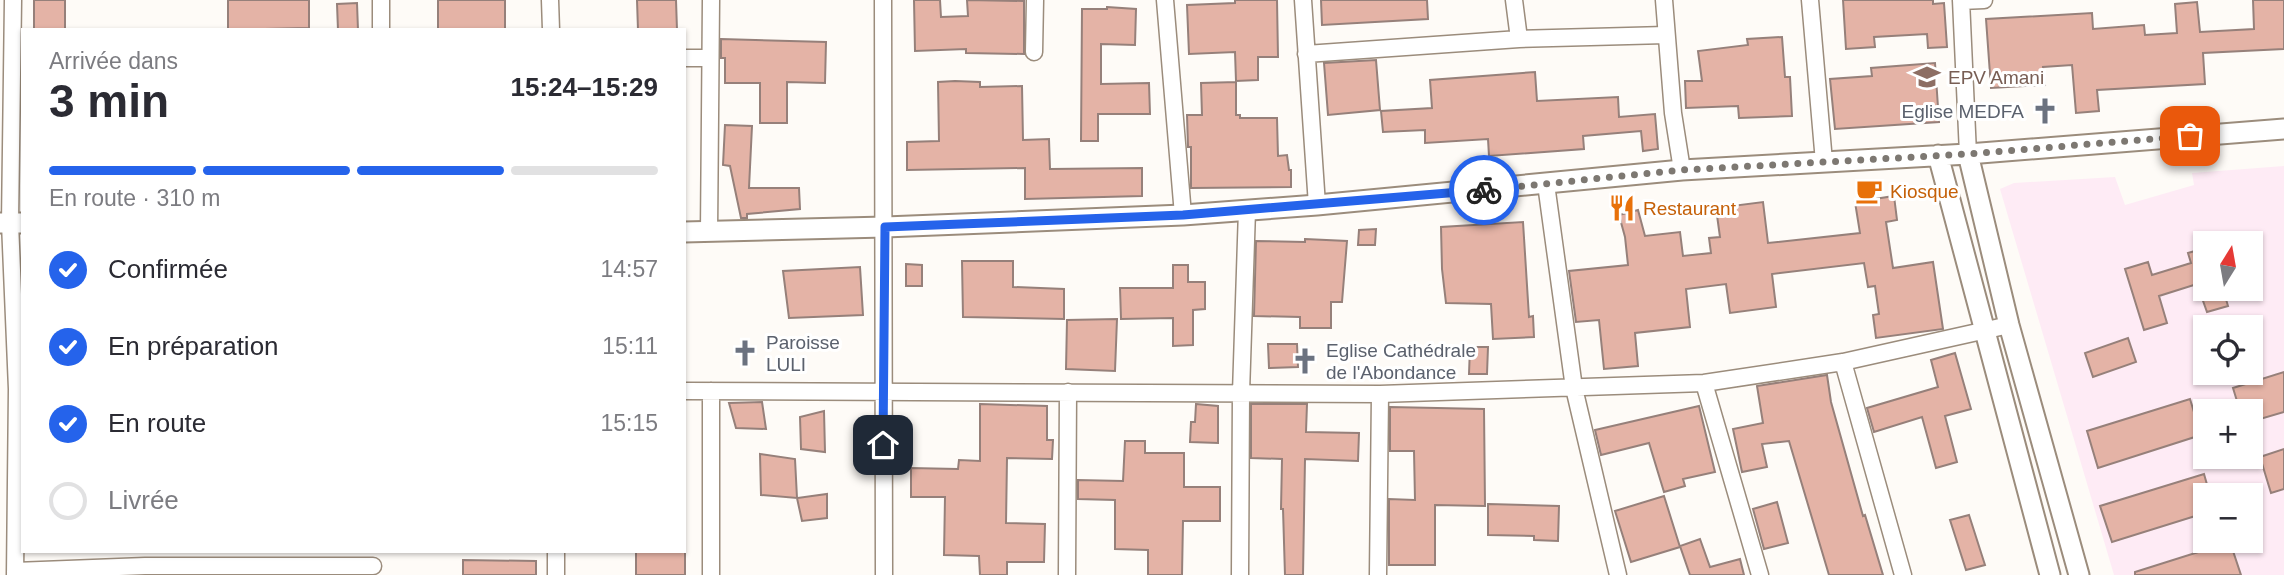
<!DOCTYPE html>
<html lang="fr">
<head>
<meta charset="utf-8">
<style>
  :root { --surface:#fff; --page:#f7f7f7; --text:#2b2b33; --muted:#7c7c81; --line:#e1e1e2; --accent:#2563eb }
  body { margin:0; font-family:Helvetica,sans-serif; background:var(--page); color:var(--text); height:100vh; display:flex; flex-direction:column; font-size:26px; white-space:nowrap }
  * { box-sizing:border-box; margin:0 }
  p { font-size:23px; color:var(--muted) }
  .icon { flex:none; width:38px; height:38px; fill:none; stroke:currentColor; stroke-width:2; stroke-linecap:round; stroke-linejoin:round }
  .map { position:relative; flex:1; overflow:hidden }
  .panel { position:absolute; left:21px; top:28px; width:665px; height:525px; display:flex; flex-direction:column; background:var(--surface); border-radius:0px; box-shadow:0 2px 5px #0004 }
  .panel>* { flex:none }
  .needle { width:46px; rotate:11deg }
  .buttons { position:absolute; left:2193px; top:231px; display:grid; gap:14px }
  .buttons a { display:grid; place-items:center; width:70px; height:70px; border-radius:0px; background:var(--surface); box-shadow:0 2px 5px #0004; font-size:35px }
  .pin { position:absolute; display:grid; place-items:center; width:60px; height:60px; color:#fff; margin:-30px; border-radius:14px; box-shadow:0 4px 10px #0006 }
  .courier { position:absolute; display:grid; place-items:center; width:70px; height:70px; margin:-35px; border:5px solid #2563eb; border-radius:50%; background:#fff; color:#222; box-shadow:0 2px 9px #0007 }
  .head em { font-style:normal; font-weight:700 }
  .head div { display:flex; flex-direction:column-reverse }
  .head { display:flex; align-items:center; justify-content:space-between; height:119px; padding:0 28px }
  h1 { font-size:46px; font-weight:700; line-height:52px }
  .bar { display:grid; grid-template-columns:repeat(4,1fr); gap:10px 7px; align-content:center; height:84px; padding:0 28px }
  .bar i { height:9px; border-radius:5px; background:var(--line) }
  .bar .on { background:var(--accent) }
  .bar p { grid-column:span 4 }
  ol { padding:0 28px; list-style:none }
  li { display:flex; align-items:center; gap:21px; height:77px }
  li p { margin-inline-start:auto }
  li .icon { padding:7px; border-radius:50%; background:var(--accent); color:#fff; stroke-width:4 }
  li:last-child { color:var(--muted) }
  li i { width:38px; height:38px; border:4px solid var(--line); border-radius:50% }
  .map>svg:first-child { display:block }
  .education { fill:#feebf5; fill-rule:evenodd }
  .building { fill:#e4b3a6; stroke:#96807a; stroke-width:2 }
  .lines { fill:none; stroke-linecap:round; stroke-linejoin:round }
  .minor-casing { stroke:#9b8c7c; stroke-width:19 }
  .tertiary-casing { stroke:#9b8c7c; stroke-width:23 }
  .minor { stroke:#fff; stroke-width:16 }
  .tertiary { stroke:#fff; stroke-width:19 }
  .done { stroke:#7d7872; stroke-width:7; stroke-dasharray:0 12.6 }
  .route { stroke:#2563eb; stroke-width:9 }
  .labels { text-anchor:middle; stroke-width:6; stroke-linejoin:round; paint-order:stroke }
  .education-label { font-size:19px; fill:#785e54; stroke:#fff; text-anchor:start }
  .worship-label { font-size:19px; fill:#5b616d; stroke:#fff; text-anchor:start }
  .food-label { font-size:19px; fill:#c56008; stroke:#fff; text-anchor:start }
</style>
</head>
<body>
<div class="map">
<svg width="2284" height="575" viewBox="0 0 2284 575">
  <rect width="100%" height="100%" fill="#fefbf7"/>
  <!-- education -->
  <path class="education" d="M2284 166V575H2114L2000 189 2014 183 2115 177 2125 205 2194 185 2192 173ZM2205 243H2250V289H2205ZM2205 327H2250V373H2205ZM2205 411H2250V457H2205ZM2205 495H2250V541H2205Z"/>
  <!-- building -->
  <path class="building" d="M34 0H65V30H34Z
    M228 0H309V28L228 30Z
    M438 0H505V30H438Z
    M637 0H676L677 30H638Z
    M914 0H940L941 17 968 16 967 0 1024 1V54L966 53V49L915 51Z
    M1235 0H1277L1278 57H1258V80L1236 81 1235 52 1189 54 1187 5 1235 3Z
    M1321 0H1427L1428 19 1322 25Z
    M1843 0H1933V4L1944 3 1947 47 1928 48 1927 34 1874 37 1875 47 1846 49Z
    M2253 0H2284V49L2203 53 2205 84 2097 90 2099 111 2076 113 2072 65 2043 67 2045 85 1991 88 1986 19 2092 13 2093 29 2144 25 2145 35 2177 33 2175 4 2197 2 2200 32 2254 29Z
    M357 3 358 30H338L337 4Z
    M1107 7 1136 9 1135 45 1101 44V84L1149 83 1150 114H1098V141H1081L1082 9H1107Z
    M1782 37 1785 77H1790L1792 116 1739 118 1738 106 1686 108 1685 81H1702L1698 51 1748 45 1747 39Z
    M721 39 826 42 825 83 787 82V123H760V83H725V58H721Z
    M1376 60 1380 110 1328 115 1324 63Z
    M1935 63 1939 122 1835 129 1830 79 1872 76 1871 68Z
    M1535 72 1537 101 1618 97 1619 117 1655 114 1658 149 1643 151 1641 131 1583 136 1584 149 1489 156 1488 139 1425 143V130L1383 132 1381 111 1432 108 1430 80Z
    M955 81 980 82V87L1022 86 1023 140 1049 139 1050 169 1142 168V196L1025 199V168L907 170V142L939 141 938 82Z
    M1236 82V115H1240V118H1277L1278 156 1287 155 1289 170H1291V187L1191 188V147H1188L1187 115H1202L1201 83Z
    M725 125 752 126 749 188H799L800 209 747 214V218H741L730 166 723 165Z
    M1894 196 1897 220 1886 222 1893 268 1933 262 1943 329 1876 338 1873 315 1879 314 1875 286 1868 287 1864 263 1772 274 1776 307 1730 313 1726 284 1686 289 1690 327 1635 333 1638 366 1604 369 1599 320 1576 322 1569 271 1628 265 1625 237 1619 215 1638 210 1645 236 1680 232 1683 256 1711 253 1709 238 1720 237 1716 208 1763 202 1768 243 1860 233 1855 202Z
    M1523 222 1529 317 1533 316 1534 337 1493 339 1491 304 1446 303 1442 269 1441 227Z
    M1376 229 1375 245H1358L1359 230Z
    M1305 239 1347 241 1342 302H1331V328H1300V317L1254 316 1256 241 1305 242Z
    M2205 248V289H2223L2228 306 2207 312 2197 284 2159 296 2167 323 2144 330 2125 269 2148 262 2152 275 2191 263 2188 253Z
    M962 261H1013V287L1064 289V319L963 317Z
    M906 264 922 265V286H906Z
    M1173 265H1188V282H1205V309L1193 310V345L1173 346V318L1121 319 1120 288H1173Z
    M860 267 863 315 789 318 783 271Z
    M1117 319 1115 371 1066 369 1067 320Z
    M2128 338 2136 362 2093 377 2085 353Z
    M1268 344H1297L1298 367 1269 368Z
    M1470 347H1488L1487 374H1469Z
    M1955 353 1971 409 1945 416 1957 462 1936 468 1922 417 1874 432 1867 408 1938 387 1931 360Z
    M2284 372V412L2250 422V411H2240L2233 388Z
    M1827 375 1831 402 1863 516 1865 515 1883 575H1829L1789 441 1762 444 1767 467 1742 472 1733 429 1763 423 1757 386Z
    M2190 399 2201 435 2098 468 2087 431Z
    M762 402 766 429 736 428 729 403Z
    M980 404 1047 406V440H1053L1052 459 1007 458 1006 523 1045 524 1044 562H1007V575H980L979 556 944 555 945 497H911V468L958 469 959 460 980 461Z
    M1196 404 1218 406V443L1190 442 1191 422H1195Z
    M1251 404H1307L1306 432 1359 433 1358 461 1305 459 1303 575H1285L1283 509H1281L1282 459 1251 458Z
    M1699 406 1715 472 1683 479 1685 486 1664 492 1649 443 1601 455 1595 430Z
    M1390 407 1484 409 1485 506 1435 505V565H1389V499L1415 500 1414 451H1390Z
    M824 411 825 452 801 449 800 417Z
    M1125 441H1145V453H1184V487H1220V521H1183L1182 575H1148V550L1115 549V500L1078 499V480L1123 481Z
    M2284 449V489L2271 493 2260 457Z
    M760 454 795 459 797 498 761 495Z
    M2204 474 2210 495H2205V513L2112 542 2100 506Z
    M827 494V518L802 521 797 498Z
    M1664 496 1680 547 1631 562 1615 511Z
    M1777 502 1788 543 1764 549 1753 509Z
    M1488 504 1559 506 1558 541 1534 540V536L1488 535Z
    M1969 515 1985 565 1966 570 1950 520Z
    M1700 539 1710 567 1740 559 1744 575H1690L1680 546Z
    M2230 542 2241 575H2135V572Z
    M636 551H685V575H636Z
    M463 560 536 561V575H463Z"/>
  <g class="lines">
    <!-- minor casing -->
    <g class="minor-casing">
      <path id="minor" d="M13 0 10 223 17 389 15 575
        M381 0V30
        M550 0 551 30
        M883 0 884 575
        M1165 0 1183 215
        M1303 0 1317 205
        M1514 0 1519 39
        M1664 0 1673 113 1682 170
        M1810 0 1824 162
        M1961 0 1968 154
        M1961 1 1984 0
        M1034 52 1035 0
        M1306 54 1519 39 1666 35
        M684 58H709
        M1546 184 1574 388 1618 575
        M709 232 711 0
        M1843 362 1903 575
        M1704 383 1760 575
        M684 391 1380 394 1704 383 1843 362 2009 325
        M711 391V575
        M15 571 145 566H373
        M556 575V551
        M1067 575 1068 392
        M1240 575 1241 393 1247 210
        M1378 575 1380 394"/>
    </g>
    <!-- tertiary casing -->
    <g class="tertiary-casing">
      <path id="tertiary" d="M1968 154 2009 325 2079 575
        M1938 155 2050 575
        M0 223H23
        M684 232 885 227 1183 215 1317 205 1682 170 1968 154 2284 129"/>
    </g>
    <!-- minor -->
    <use href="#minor" class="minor"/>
    <!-- tertiary -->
    <use href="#tertiary" class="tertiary"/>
  </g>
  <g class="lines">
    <!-- done -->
    <path class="done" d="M1484 190 1682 170 1968 154 2190 136"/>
    <!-- route -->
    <path class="route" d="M883 445 885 227 1183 215 1484 190"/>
  </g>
  <!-- icons -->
  <defs>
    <g id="school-bare" transform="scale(2.1)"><path d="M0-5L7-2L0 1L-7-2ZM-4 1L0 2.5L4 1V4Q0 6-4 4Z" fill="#8d6e63" stroke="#fff" stroke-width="2.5" paint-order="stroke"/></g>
    <g id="church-bare" transform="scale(2.1)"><path d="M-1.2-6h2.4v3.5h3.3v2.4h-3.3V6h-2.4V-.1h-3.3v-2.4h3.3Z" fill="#6b7280" stroke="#fff" stroke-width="2.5" paint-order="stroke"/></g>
    <g id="cafe-bare" transform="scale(2.1)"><path d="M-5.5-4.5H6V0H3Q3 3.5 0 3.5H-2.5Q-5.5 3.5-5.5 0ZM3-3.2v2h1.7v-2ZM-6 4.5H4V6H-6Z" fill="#e8710a" stroke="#fff" stroke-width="2.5" paint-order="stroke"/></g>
    <g id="restaurant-bare" transform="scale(2.1)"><path d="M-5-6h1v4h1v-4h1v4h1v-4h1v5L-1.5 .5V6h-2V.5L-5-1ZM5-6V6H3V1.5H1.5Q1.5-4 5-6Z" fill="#e8710a" stroke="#fff" stroke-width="2.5" paint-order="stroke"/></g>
  </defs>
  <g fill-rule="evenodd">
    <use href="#school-bare" x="1927" y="77"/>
    <use href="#church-bare" x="2045" y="111"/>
    <use href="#cafe-bare" x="1869" y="191"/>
    <use href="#restaurant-bare" x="1622" y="208"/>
    <use href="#church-bare" x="745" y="353"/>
    <use href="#church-bare" x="1305" y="361"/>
  </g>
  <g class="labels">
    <!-- education labels -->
    <g class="education-label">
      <text x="1948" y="84">EPV Amani</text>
    </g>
    <!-- worship labels -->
    <g class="worship-label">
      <text x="2024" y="118" text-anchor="end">Eglise MEDFA</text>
      <text x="766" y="349">Paroisse<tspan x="766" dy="22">LULI</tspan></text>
      <text x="1326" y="357">Eglise Cathédrale<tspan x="1326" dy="22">de l'Abondance</tspan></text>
    </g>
    <!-- food labels -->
    <g class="food-label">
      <text x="1890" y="198">Kiosque</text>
      <text x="1643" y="215">Restaurant</text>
    </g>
  </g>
</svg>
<div class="buttons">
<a><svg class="needle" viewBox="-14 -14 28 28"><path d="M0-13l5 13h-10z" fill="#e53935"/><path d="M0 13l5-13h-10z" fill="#7c7c81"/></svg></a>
<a><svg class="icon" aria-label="locate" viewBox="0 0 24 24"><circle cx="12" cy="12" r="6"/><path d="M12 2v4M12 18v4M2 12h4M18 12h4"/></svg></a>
<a>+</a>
<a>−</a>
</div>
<div class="pin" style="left:2190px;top:136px;background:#ea580c"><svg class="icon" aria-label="bag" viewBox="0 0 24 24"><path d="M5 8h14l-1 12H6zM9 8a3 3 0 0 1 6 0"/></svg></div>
<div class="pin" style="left:883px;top:445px;background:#1f2937"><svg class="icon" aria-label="home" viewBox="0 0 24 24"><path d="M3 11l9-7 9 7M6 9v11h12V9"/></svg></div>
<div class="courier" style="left:1484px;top:190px"><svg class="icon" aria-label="bike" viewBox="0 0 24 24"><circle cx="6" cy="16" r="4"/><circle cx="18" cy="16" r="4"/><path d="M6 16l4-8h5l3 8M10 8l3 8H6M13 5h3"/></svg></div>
<section class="panel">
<div class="head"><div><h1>3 min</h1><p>Arrivée dans</p></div><em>15:24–15:29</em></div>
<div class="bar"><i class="on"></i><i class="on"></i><i class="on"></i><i></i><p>En route · 310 m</p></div>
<ol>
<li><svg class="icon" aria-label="check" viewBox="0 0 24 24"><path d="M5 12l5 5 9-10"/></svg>Confirmée<p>14:57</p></li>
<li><svg class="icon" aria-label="check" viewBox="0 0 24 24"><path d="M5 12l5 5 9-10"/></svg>En préparation<p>15:11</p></li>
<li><svg class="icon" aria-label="check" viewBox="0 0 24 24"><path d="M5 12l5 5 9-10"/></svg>En route<p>15:15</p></li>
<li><i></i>Livrée</li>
</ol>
</section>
</div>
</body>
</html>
